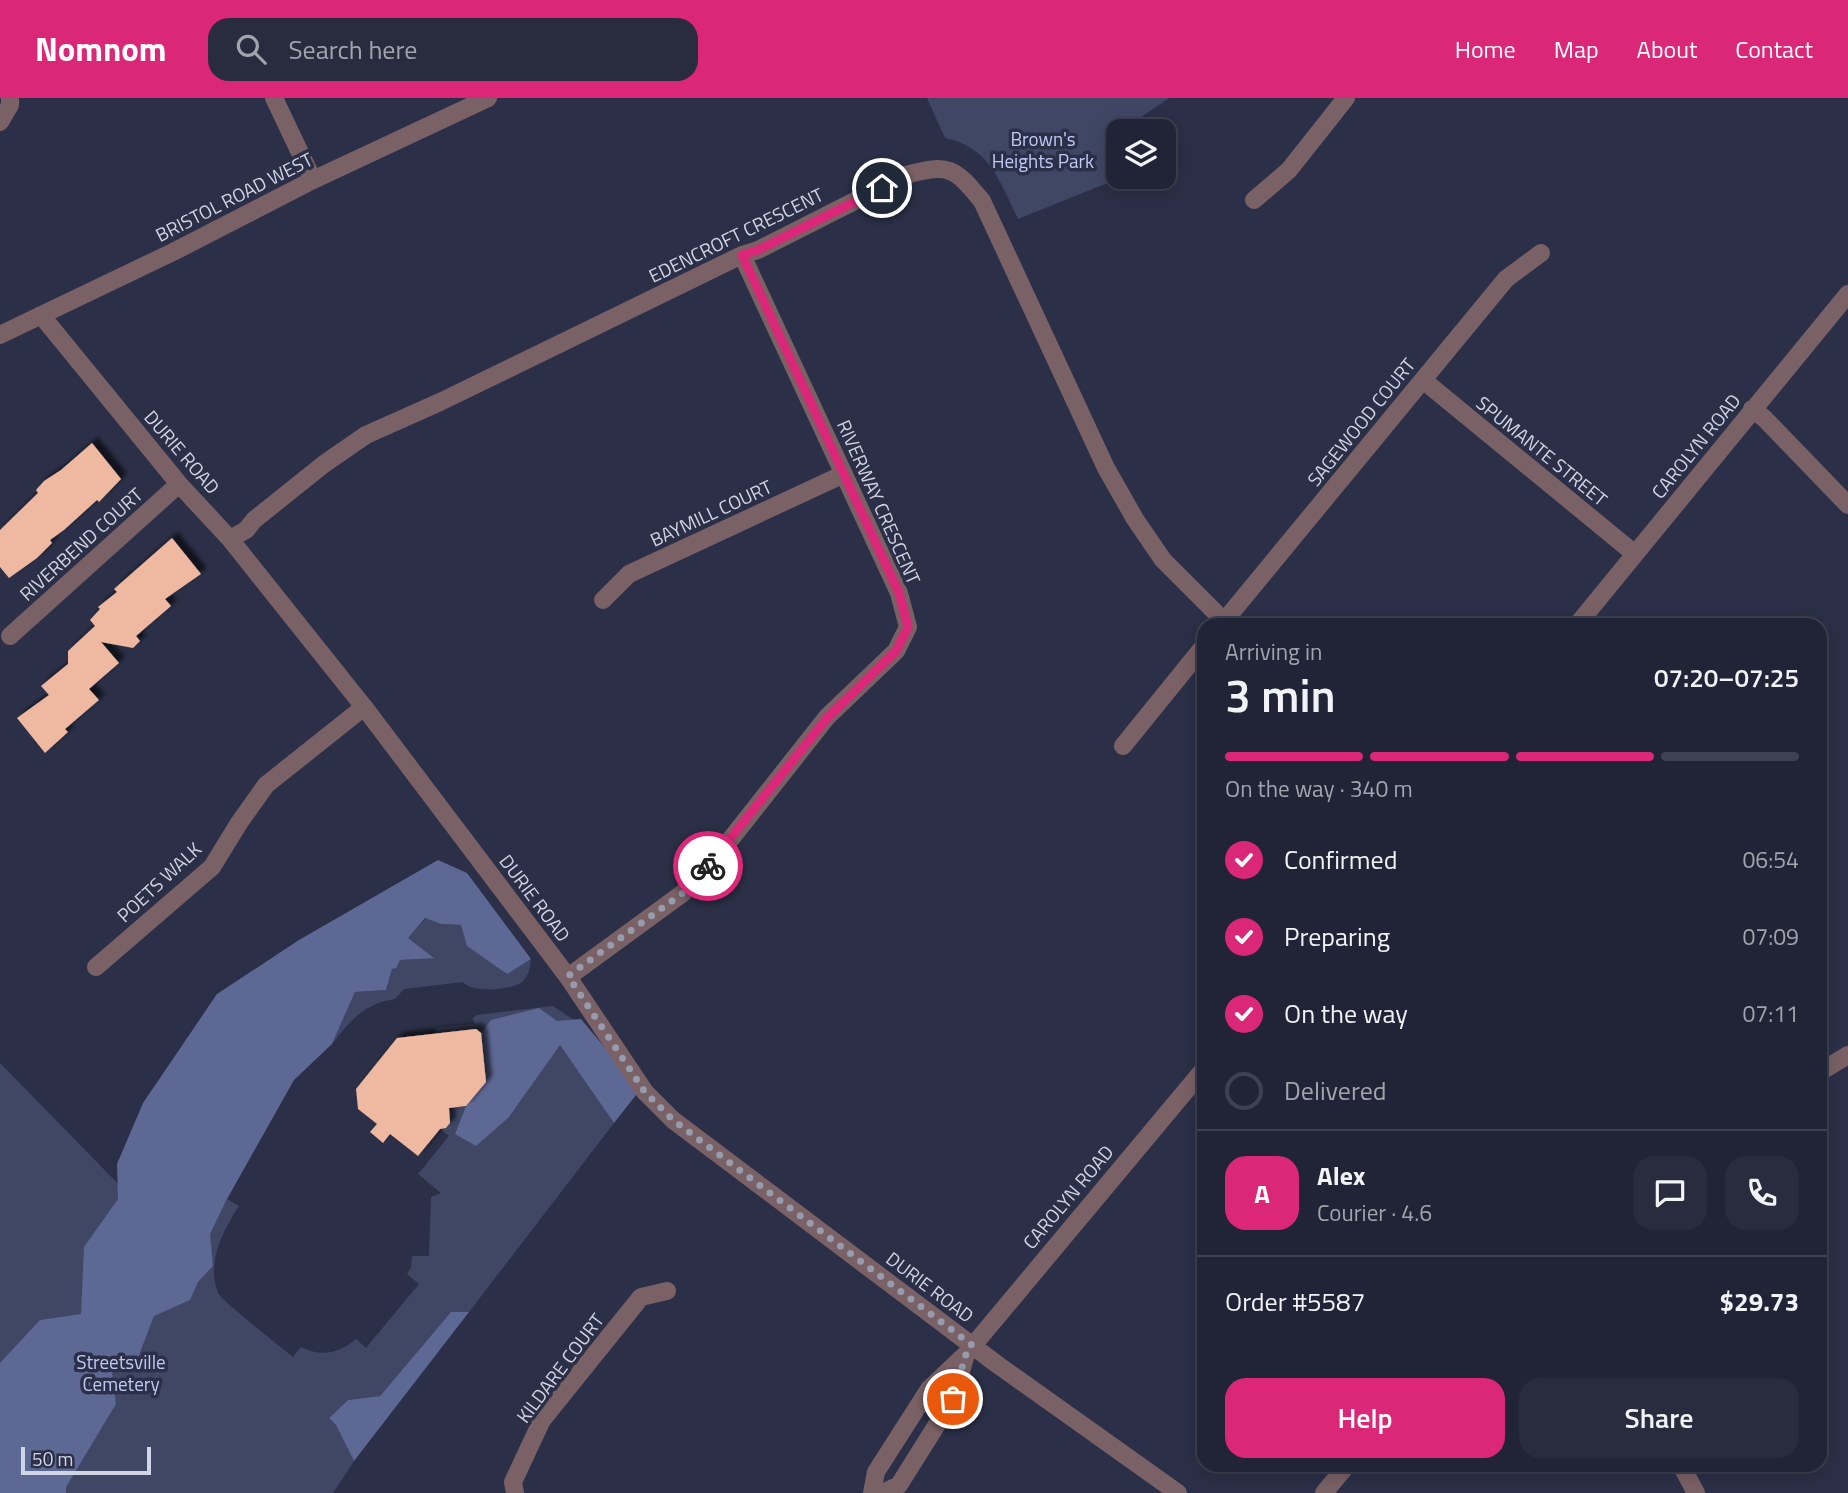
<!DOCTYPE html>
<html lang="en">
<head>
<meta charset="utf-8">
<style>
  :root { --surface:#202436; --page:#282c3e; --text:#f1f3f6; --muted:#a2a4ad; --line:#3d4151; --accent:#db2777 }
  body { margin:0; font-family:"Titillium Web",sans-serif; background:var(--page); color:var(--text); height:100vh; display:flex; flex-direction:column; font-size:26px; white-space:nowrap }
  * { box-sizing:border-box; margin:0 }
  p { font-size:23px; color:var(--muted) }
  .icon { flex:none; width:38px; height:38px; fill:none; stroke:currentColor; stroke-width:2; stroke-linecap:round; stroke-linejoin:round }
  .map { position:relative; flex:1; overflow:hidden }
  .side { position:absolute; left:1197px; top:520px; width:630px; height:854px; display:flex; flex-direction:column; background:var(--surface); border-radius:21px; box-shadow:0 4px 18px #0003,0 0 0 2px var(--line) }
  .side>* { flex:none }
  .fabs { position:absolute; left:1106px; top:21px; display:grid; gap:14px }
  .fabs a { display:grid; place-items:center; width:70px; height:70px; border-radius:14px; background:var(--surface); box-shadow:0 4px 18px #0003,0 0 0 2px var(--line); font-size:35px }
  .scale { position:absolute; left:21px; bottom:18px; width:130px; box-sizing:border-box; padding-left:7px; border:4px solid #d0d4e4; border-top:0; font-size:19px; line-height:24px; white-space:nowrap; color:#d0d4e4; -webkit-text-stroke:5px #2b3048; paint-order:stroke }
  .pin { position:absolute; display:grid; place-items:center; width:60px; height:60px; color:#fff; margin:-30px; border:4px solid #fff; border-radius:50%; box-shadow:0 2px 7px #0007 }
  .courier { position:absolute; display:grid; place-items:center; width:70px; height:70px; margin:-35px; border:5px solid #db2777; border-radius:50%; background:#fff; color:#222; box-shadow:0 2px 9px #0007 }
  .summary em { font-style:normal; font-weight:600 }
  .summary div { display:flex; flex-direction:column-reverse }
  .summary { display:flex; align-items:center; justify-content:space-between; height:119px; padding:0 28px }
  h1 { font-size:46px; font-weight:600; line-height:52px }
  .bar { display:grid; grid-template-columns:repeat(4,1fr); gap:10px 7px; align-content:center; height:84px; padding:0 28px }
  .bar i { height:9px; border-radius:5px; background:var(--line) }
  .bar .selected { background:var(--accent) }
  .bar p { grid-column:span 4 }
  .line { display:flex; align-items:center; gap:18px; padding:0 28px; border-top:2px solid var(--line) }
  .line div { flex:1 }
  .round { display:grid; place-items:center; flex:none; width:74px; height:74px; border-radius:21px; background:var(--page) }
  ol { padding:0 28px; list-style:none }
  li { display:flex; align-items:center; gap:21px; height:77px }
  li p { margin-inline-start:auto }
  li .icon { padding:7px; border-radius:50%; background:var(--accent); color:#fff; stroke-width:4 }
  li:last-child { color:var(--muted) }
  li i { width:38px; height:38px; border:4px solid var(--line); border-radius:50% }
  .cta { display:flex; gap:14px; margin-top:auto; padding:14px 28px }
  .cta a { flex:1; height:80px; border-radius:21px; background:var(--accent); color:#fff; font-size:28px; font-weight:600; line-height:80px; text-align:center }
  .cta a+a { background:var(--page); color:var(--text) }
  header { display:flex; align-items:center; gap:42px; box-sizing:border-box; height:98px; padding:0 35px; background:var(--accent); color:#fff }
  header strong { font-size:33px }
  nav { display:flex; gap:38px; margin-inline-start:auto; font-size:24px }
  .search { width:490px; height:63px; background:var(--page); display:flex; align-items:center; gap:18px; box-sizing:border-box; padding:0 24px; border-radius:21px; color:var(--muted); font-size:26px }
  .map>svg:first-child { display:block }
  .green { fill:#404765 }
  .forest { fill:#5d6894 }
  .building { fill:#efb8a1; filter:url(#shadow) }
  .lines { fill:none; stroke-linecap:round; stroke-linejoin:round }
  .minor { stroke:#7a6166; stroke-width:18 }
  .done { stroke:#969bad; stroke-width:7; stroke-dasharray:0 12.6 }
  .route { stroke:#db2777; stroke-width:9 }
  .labels { text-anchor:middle; stroke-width:7; stroke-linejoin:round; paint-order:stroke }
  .park-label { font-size:19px; fill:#becaf4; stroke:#2b3048 }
  .street-label { font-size:19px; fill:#d0d4e4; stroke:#2b3048 }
</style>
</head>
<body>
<header>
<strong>Nomnom</strong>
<div class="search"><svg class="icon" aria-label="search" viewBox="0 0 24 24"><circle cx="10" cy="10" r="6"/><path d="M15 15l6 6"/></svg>Search here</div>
<nav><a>Home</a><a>Map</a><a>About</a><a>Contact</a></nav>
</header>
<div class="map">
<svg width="1848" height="1395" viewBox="0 0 1848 1395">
  <defs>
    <filter id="shadow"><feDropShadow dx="6" dy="-6" stdDeviation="2" flood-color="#0009"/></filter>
  </defs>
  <rect width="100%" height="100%" fill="#2b3048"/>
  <!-- green -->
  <path class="green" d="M927 0H1169L1121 33H1118V41L1111 57 1110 84 1018 121C1000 84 990 49 945 40Z
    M426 820 441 826 461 827 506 876 531 861C530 871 528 881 519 886 506 892 472 895 463 884L404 891 395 901C363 906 351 922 332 946L355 894 386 892 392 871 400 862 433 859 407 840Z
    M553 908 574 922 481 935 436 936 435 930 474 926 473 920 477 917Z
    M560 946 614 1025 469 1214H451L380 1298 348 1302 329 1320 336 1327 354 1363 333 1395H37L0 1338V965L178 1147 198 1183 213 1168 209 1136 227 1101 239 1108C223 1133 206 1164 218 1195 222 1203 281 1249 293 1259L301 1249C322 1259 338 1256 356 1241L366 1250 419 1186 407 1176 411 1169 412 1158H429L431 1099 441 1095 418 1076 449 1038 440 1031 446 1030 450 1025 449 1018 444 1011 466 1008 455 1036 509 1019Z"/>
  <!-- forest -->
  <path class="forest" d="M438 762 467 775 531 861 507 876 467 848 461 827 441 826 425 820 408 840 434 860 400 862 396 870 392 871 386 892 355 894 332 946 294 982 227 1101 210 1136 213 1168 198 1184 190 1202 154 1218 135 1267 112 1275 116 1306 66 1389V1395H0V1265L40 1222 81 1216 84 1149 118 1101 117 1066 143 1005 217 896 299 842Z
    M539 910 557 923 581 921 640 992 614 1025 560 947 509 1019 476 1048 455 1036 466 1008 486 984 481 935 491 922Z
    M451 1214H469L354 1363 336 1327 329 1320 348 1302 380 1298Z"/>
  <!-- building -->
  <path class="building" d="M92 345 121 381 99 404 97 402 64 432 50 442 52 445 37 460 9 480 0 469V432L38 395 36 392 44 383 61 372Z
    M172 440 201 476 165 501 171 508 136 538 140 543 133 550 101 544 119 565 89 591 99 602 65 631 68 634 45 655 17 620 49 597 41 588 68 566V553L95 528 90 522 100 511 98 509 117 494 114 491Z
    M476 931 481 935 486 984 466 1008 449 1010 450 1025 446 1030 440 1031 418 1058 390 1036 383 1045 370 1034 377 1026 358 1011 356 991 397 940Z"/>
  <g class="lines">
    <!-- minor -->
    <path class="minor" d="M274 0 313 82
      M0 24 10 7V0
      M1254 102 1289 72 1346 0
      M41 217 179 386 230 441 364 609 568 879 645 994 673 1022 998 1267 1178 1395
      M0 237 173 154 313 82 488 0
      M1423 282 1635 456
      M1752 311 1764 320 1848 407
      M230 441 246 432 254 422 324 366 366 337 440 304 742 157 758 152 906 77C949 65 955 70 982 103L1106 370 1135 421 1163 462 1224 523
      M603 502 629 476 844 376
      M1221 527 1506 181 1541 155
      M1577 527 1848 196
      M10 538 179 386
      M1123 648 1204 548
      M96 869 212 769 239 725 266 687 364 609
      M568 879 683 795 715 761 827 619 896 553 908 529 899 495 742 157
      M1820 974 1848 957
      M1681 1367 1696 1395
      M515 1395 513 1384 542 1322 641 1199 667 1193
      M872 1395 876 1374 929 1291 966 1256 1204 971
      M883 1395 899 1387 953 1301 966 1256
      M1324 1395 1347 1367"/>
  </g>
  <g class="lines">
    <!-- done -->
    <path class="done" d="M708 768 683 795 568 878 645 994 673 1022 972 1247 966 1256 953 1301"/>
    <!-- route -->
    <path class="route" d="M708 768 827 620 896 553 908 529 899 495 742 157 758 152 882 90"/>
  </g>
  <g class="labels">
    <!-- park labels -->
    <g class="park-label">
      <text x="1043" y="48">Brown's<tspan x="1043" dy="22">Heights Park</tspan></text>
      <text x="121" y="1271">Streetsville<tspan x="121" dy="22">Cemetery</tspan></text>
    </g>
    <!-- street labels -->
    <g class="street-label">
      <text transform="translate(234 99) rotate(-27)" y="7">BRISTOL ROAD WEST</text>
      <text transform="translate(736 137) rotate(-26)" y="7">EDENCROFT CRESCENT</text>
      <text transform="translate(1361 324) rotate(-51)" y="7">SAGEWOOD COURT</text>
      <text transform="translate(1696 348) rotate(-51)" y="7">CAROLYN ROAD</text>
      <text transform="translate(1542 353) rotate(39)" y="7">SPUMANTE STREET</text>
      <text transform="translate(182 354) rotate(49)" y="7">DURIE ROAD</text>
      <text transform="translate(879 404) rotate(66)" y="7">RIVERWAY CRESCENT</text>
      <text transform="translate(711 415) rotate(-25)" y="7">BAYMILL COURT</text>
      <text transform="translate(81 446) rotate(-42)" y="7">RIVERBEND COURT</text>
      <text transform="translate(159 784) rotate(-43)" y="7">POETS WALK</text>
      <text transform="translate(535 800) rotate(53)" y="7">DURIE ROAD</text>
      <text transform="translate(1068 1099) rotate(-50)" y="7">CAROLYN ROAD</text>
      <text transform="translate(930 1189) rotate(37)" y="7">DURIE ROAD</text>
      <text transform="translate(560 1270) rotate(-53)" y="7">KILDARE COURT</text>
    </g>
  </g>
</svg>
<div class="fabs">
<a><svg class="icon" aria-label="layers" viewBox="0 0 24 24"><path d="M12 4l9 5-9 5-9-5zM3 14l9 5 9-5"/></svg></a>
</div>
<div class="scale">50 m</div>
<div class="pin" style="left:953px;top:1301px;background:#ea580c"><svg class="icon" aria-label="bag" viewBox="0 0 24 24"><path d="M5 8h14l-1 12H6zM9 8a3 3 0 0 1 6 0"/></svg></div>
<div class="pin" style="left:882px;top:90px;background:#1f2937"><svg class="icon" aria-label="home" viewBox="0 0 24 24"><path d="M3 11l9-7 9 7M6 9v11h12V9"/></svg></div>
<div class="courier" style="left:708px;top:768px"><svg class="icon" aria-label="bike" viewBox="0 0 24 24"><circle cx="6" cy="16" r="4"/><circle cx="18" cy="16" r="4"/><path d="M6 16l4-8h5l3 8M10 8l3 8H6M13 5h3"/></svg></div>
<section class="side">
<div class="summary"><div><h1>3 min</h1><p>Arriving in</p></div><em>07:20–07:25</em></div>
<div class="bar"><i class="selected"></i><i class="selected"></i><i class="selected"></i><i></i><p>On the way · 340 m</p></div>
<ol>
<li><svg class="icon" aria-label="check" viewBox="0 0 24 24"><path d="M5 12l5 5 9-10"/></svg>Confirmed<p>06:54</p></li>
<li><svg class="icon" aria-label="check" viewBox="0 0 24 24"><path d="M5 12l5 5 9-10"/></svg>Preparing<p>07:09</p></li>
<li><svg class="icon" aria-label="check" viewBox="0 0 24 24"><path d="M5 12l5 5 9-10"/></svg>On the way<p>07:11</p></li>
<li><i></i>Delivered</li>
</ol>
<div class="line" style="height:126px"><b class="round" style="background:var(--accent);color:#fff">A</b><div><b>Alex</b><p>Courier · 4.6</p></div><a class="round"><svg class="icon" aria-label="chat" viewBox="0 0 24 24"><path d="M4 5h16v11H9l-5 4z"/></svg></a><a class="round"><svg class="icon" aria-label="phone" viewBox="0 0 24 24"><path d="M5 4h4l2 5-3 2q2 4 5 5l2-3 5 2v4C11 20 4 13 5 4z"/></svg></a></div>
<div class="line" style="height:91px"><div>Order #5587</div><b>$29.73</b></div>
<div class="cta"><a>Help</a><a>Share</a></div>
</section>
</div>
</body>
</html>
